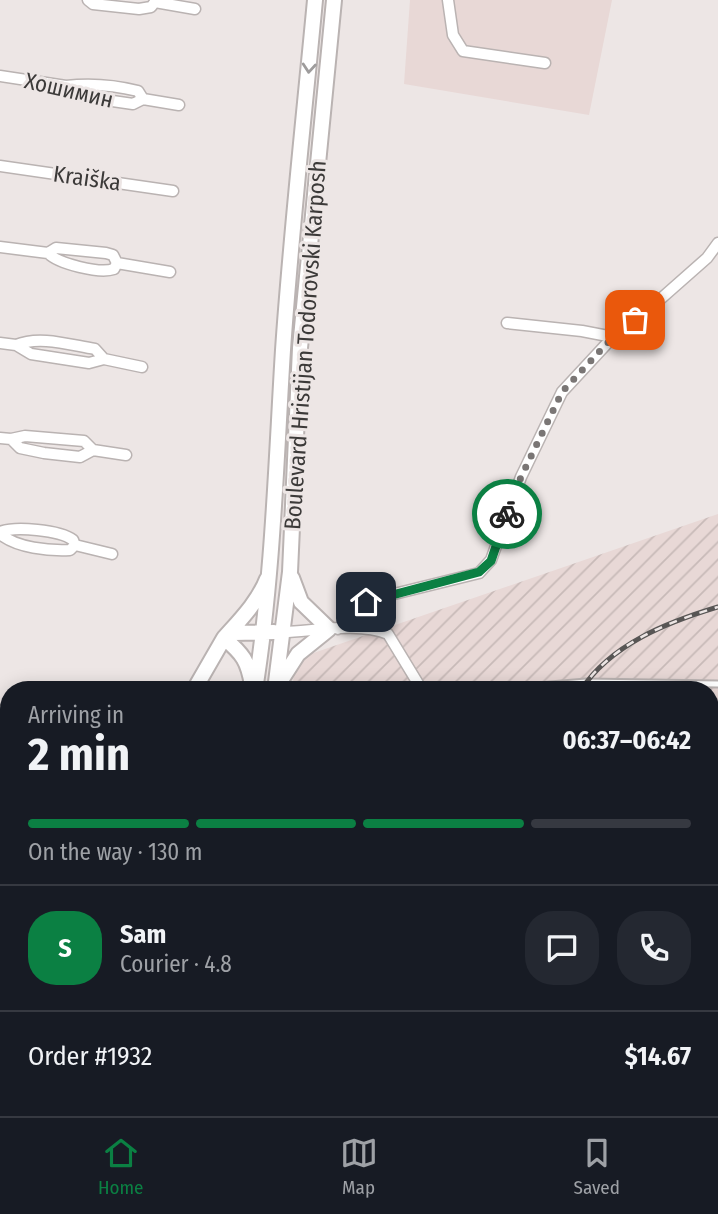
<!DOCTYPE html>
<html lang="en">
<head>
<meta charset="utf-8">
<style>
  :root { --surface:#171b24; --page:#242831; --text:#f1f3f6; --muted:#9ea1a6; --line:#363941; --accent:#0b8043 }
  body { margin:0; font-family:"Fira Sans Condensed",sans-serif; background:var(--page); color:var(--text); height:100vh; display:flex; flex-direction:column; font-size:26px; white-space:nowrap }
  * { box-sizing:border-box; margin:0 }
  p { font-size:23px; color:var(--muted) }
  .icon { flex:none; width:38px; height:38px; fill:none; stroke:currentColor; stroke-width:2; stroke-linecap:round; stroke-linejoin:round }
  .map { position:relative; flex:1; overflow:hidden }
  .details { position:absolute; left:0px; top:681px; width:719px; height:436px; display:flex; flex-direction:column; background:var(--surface); border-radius:28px 28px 0 0; box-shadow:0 4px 18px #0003 }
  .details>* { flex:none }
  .pin { position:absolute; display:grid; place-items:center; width:60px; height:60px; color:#fff; margin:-30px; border-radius:14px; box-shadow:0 4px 10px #0006 }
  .courier { position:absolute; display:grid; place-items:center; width:70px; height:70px; margin:-35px; border:5px solid #0b8043; border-radius:50%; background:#fff; color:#222; box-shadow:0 2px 9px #0007 }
  .overview em { font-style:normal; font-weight:700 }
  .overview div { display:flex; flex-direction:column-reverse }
  .overview { display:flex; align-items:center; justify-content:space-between; height:119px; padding:0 28px }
  h1 { font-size:46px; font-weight:700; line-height:52px }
  .bar { display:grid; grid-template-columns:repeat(4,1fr); gap:10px 7px; align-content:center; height:84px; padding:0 28px }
  .bar i { height:9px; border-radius:5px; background:var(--line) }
  .bar .active { background:var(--accent) }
  .bar p { grid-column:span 4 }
  .line { display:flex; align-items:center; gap:18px; padding:0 28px; border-top:2px solid var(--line) }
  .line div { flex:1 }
  .round { display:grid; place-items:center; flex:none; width:74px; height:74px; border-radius:28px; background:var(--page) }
  .dock { display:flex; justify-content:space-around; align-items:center; height:98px; border-top:2px solid var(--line); background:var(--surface); font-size:19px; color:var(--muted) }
  .dock a { display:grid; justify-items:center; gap:4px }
  .dock .active { color:var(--accent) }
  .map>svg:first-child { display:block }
  .built { fill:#e8d8d6 }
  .industrial { fill:url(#industrial-furrows) }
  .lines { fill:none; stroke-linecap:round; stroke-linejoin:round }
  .lane-casing { stroke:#bab3b2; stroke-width:9 }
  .street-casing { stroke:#bab3b2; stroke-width:13 }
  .secondary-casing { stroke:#bab3b2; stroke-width:18 }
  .lane { stroke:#fff; stroke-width:5 }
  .street { stroke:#fff; stroke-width:10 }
  .secondary { stroke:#fff; stroke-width:14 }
  .rail-casing { stroke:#585655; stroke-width:5 }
  .rail { stroke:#ede6e5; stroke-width:2.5; stroke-dasharray:8; stroke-linecap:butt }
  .oneway { stroke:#9e9c9c }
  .done { stroke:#7a7675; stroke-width:7; stroke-dasharray:0 12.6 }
  .route { stroke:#0b8043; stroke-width:9 }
  .labels { text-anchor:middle; stroke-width:6; stroke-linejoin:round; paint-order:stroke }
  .street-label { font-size:23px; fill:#3c3a39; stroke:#ede6e5 }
</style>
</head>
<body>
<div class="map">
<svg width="718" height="1116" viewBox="0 0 718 1116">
  <defs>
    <pattern id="industrial-furrows" width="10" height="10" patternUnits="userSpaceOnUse" patternTransform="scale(1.75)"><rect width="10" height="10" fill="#e8d8d6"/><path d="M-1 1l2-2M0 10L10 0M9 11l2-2" fill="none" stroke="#c8bab8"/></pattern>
  </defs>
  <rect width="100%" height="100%" fill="#ede6e5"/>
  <!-- built -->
  <path class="built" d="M410 0H612L589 115 404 84Z"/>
  <!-- industrial -->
  <path class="industrial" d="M718 514V1116H636L629 1108H710V690H292L296 659Z"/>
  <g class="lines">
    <!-- lane casing -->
    <g class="lane-casing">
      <path id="lane" d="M490 690 586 682 718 684
        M0 859 9 860
        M0 958 9 960
        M710 1102 718 1108"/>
    </g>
    <!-- street casing -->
    <g class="street-casing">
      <path id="street" d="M88 0 93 4 139 9 151 7 155 2 195 9
        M448 0 453 35 463 51 545 63
        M0 76 66 86 85 97 133 104 143 99 179 105
        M66 86C91 83 114 85 138 91L143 99
        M0 166 173 191
        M0 247 48 253C58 264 100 274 114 269L117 263 113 255 106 253 56 248 48 253
        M117 263 170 272
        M507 323 582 331 613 337
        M0 343 16 345 31 354 89 363 104 359 142 367
        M16 345C40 335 70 345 95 349L104 359
        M0 438 11 439 20 448 44 453 80 457 93 450 126 455
        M11 439 25 436 84 441 93 450
        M0 532C15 526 60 530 73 540L75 545
        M0 534C17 548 49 551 70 550L75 545 112 554
        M338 629 350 622 362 605 370 600 479 573 491 560 521 477 562 392 613 337 656 303 707 258 718 243
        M284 632C314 631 360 622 388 634L422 690
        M41 1108V1116"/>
    </g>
    <!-- secondary casing -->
    <g class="secondary-casing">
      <path id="secondary" d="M280 682 298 654 329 629 301 602 292 578
        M252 685C248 661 243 654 224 638 240 620 258 602 267 579
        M194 690 224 638 234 633 274 632
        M255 690C273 577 276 463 283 350 291 233 304 117 315 0
        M275 690 290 572 300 348 334 0
        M0 713 9 719
        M0 990 9 992
        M0 1012 9 1014
        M156 1116 159 1108
        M172 1116 174 1108"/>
    </g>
    <!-- lane -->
    <use href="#lane" class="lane"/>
    <!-- street -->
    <use href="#street" class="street"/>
    <!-- secondary -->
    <use href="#secondary" class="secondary"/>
    <!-- rail casing -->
    <g class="rail-casing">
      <path id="rail" d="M581 690C611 644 668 622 718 607
        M0 809 9 811
        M0 824 9 825
        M613 1108 621 1116
        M664 1108 674 1116
        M679 1108 697 1116"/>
    </g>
    <!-- rail -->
    <use href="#rail" class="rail"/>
  </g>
  <!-- one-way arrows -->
  <defs><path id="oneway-chevron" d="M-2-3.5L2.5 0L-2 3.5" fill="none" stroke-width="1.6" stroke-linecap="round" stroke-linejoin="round" transform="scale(1.75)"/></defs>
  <use class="oneway" href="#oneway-chevron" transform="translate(309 68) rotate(95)"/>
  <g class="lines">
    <!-- done -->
    <path class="done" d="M507 514 521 477 562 392 613 337 635 320"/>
    <!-- route -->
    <path class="route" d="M366 602 479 572 491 561 507 514"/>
  </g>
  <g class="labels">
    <!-- street labels -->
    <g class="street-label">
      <text transform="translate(69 90) rotate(13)" y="8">Хошимин</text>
      <text transform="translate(87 178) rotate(8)" y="8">Kraiška</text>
      <text transform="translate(305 345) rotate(-86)" y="8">Boulevard Hristijan Todorovski Karposh</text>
    </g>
  </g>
</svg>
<div class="pin" style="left:635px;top:320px;background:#ea580c"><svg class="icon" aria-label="bag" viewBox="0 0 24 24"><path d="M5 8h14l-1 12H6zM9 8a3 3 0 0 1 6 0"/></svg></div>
<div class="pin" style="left:366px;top:602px;background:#1f2937"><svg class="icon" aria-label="home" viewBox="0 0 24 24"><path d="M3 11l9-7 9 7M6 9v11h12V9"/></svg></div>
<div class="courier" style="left:507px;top:514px"><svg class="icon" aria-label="bike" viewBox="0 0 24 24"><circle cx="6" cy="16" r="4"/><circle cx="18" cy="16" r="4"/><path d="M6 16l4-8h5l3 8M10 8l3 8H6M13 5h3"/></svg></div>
<section class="details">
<div class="overview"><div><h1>2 min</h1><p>Arriving in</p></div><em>06:37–06:42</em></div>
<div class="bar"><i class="active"></i><i class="active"></i><i class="active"></i><i></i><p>On the way · 130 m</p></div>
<div class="line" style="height:126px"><b class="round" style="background:var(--accent);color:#fff">S</b><div><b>Sam</b><p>Courier · 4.8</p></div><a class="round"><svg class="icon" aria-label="chat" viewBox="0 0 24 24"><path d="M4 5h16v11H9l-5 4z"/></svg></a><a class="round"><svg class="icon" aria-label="phone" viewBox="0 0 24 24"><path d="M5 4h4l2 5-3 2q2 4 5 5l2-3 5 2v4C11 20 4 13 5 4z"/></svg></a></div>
<div class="line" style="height:91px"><div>Order #1932</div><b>$14.67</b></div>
</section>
</div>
<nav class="dock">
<a class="active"><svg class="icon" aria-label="home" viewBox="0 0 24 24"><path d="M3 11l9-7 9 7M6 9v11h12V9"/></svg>Home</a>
<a><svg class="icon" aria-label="map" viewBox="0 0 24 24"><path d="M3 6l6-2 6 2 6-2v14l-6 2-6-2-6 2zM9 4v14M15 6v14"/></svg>Map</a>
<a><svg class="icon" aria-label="saved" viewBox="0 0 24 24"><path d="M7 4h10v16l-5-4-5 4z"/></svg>Saved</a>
</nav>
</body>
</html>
